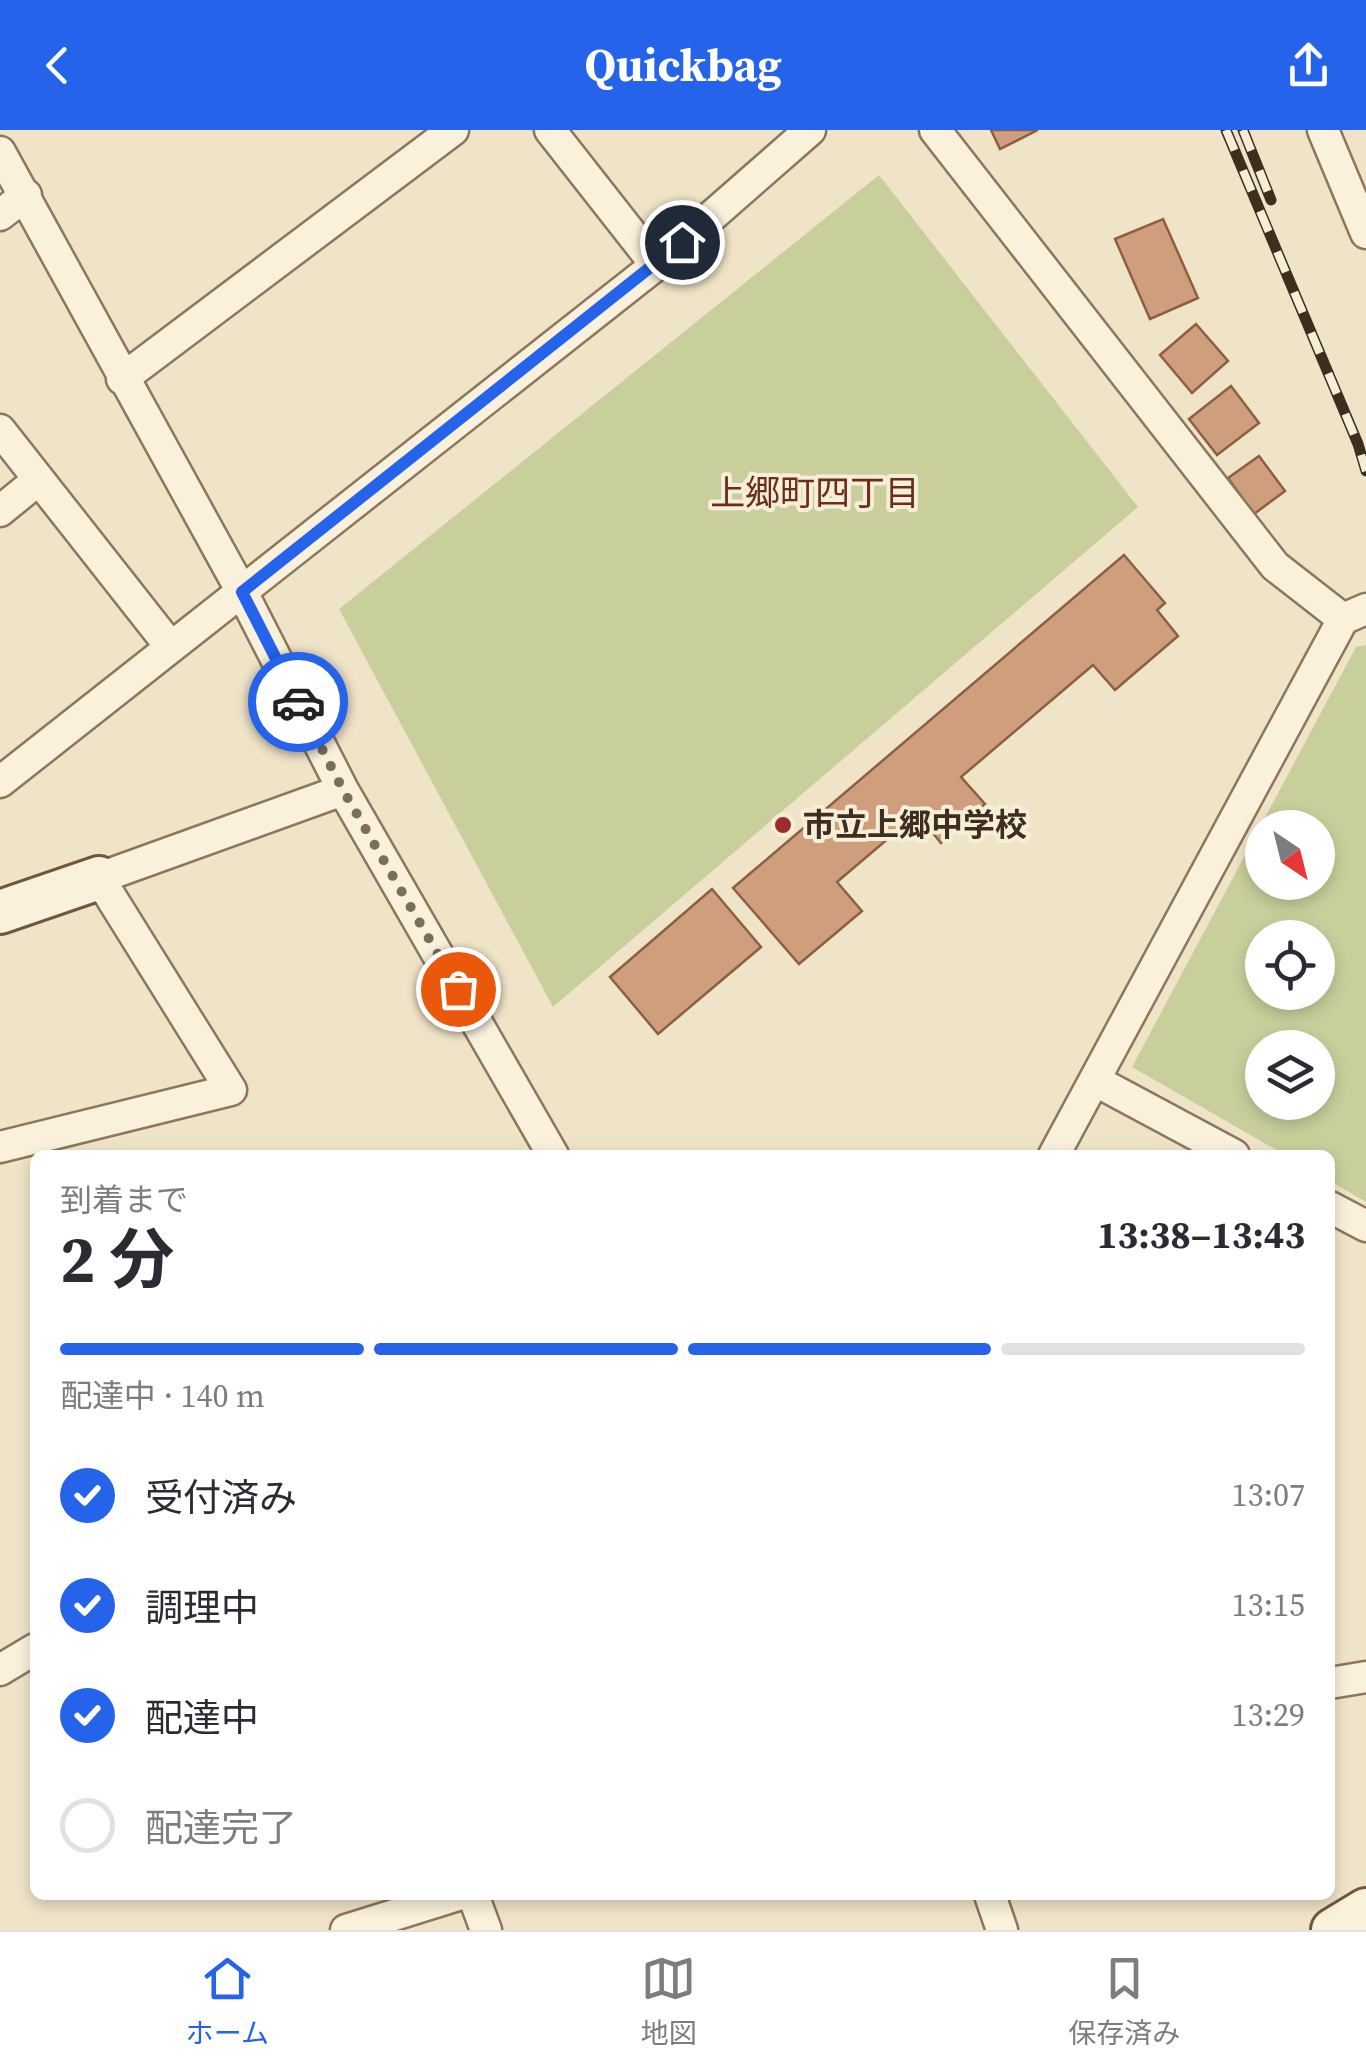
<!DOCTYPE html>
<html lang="ja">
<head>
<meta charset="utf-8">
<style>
  :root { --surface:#fff; --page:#f2f2f3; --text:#2b2b33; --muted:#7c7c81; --line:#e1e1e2; --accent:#2563eb }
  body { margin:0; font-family:"Source Serif 4","Noto Sans JP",serif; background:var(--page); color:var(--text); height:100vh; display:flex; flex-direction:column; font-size:38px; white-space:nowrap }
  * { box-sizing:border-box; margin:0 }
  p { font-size:32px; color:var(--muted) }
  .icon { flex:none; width:55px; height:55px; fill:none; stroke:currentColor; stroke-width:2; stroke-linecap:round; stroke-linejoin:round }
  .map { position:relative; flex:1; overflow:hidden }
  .drawer { position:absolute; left:30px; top:1020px; width:1305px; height:750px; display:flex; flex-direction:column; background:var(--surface); border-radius:15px; box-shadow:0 5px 15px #0003 }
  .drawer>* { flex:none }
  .needle { width:65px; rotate:145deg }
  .tools { position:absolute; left:1245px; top:680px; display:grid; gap:20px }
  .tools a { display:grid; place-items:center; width:90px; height:90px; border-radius:50%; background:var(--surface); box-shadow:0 5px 15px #0003; font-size:50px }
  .pin { position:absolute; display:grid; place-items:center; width:85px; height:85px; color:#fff; margin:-42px; border:5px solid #fff; border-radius:50%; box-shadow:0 2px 10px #0007 }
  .courier { position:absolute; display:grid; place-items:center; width:100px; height:100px; margin:-50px; border:8px solid #2563eb; border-radius:50%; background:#fff; color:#222; box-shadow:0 2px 12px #0007 }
  .headline em { font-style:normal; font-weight:700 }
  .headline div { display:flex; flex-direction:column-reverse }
  .headline { display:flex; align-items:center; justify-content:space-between; height:170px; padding:0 30px }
  h1 { font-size:65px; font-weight:700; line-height:75px }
  .bar { display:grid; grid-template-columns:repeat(4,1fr); gap:15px 10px; align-content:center; height:120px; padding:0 30px }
  .bar i { height:12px; border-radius:8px; background:var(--line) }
  .bar .on { background:var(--accent) }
  .bar p { grid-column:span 4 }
  ol { padding:0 30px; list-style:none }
  li { display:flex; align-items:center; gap:30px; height:110px }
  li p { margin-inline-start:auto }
  li .icon { padding:10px; border-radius:50%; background:var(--accent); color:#fff; stroke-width:4 }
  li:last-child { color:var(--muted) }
  li i { width:55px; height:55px; border:5px solid var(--line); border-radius:50% }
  header { display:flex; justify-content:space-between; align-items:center; height:130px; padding:0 30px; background:var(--accent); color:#fff; font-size:45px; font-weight:700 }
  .tabs { display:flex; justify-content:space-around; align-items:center; height:140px; border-top:2px solid var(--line); background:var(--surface); font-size:28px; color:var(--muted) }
  .tabs a { display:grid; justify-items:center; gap:5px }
  .tabs .on { color:var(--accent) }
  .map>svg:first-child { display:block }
  .green { fill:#c9cf9b; fill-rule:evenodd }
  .building { fill:#cf9f7d; stroke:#8d5f41; stroke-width:2.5 }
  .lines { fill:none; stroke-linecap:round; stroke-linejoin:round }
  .street-casing { stroke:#8d765c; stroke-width:35 }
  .secondary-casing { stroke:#6f573f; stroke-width:48 }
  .street { stroke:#faf1dc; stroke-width:30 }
  .secondary { stroke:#faf1dc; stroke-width:42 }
  .rail-casing { stroke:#3d2e20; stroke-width:11 }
  .rail { stroke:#f7eed8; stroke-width:8; stroke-dasharray:22; stroke-linecap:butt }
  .done { stroke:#7c6e5b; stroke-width:10; stroke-dasharray:0 18 }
  .route { stroke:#2563eb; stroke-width:12 }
  .poi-dot { fill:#9e2a2b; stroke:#f7eed8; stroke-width:4 }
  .labels { text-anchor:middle; stroke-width:8; stroke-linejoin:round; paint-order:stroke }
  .poi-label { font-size:32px; font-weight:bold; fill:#3d2e20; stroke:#f7eed8; text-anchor:start }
  .neighbourhood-label { font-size:35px; fill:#6b2e1e; stroke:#f7eed8 }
</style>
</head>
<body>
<header><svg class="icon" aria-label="back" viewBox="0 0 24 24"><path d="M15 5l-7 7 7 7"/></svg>Quickbag<svg class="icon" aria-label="share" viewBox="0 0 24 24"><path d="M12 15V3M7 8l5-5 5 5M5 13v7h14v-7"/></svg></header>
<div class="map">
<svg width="1366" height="1800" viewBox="0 0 1366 1800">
  <rect width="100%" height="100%" fill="#f0e4c8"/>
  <!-- green -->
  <path class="green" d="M879 45 1138 377 553 877 339 479Z
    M1366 515V1072L1330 1051V1025H1285L1132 937 1356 517ZM1262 698H1318V752H1262ZM1262 808H1318V862H1262ZM1262 918H1318V972H1262Z"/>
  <!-- building -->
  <path class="building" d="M991 0H1038L1000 19Z
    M1163 89 1198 168 1150 189 1115 109Z
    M1196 194 1228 231 1192 263 1160 225Z
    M1231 256 1259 293 1217 325 1189 289Z
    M1259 326 1285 361 1254 384 1228 348Z
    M1124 425 1165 473 1157 480 1178 506 1115 560 1093 535 961 647 985 674 941 713 917 684 837 752 862 781 799 834 733 758Z
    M712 759 761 817 658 904 610 847Z"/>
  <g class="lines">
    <!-- street casing -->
    <g class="street-casing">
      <path id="street" d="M550 0 656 135
        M935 0 1275 436 1343 489
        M1323 0 1366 103
        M0 22 242 462 343 660 553 1025
        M0 85 26 65
        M122 249 453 0
        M0 300 170 516
        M0 381 38 350
        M0 652 656 135 810 0
        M1096 951 1234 1025
        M0 1017 231 960 99 748 343 660
        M1054 1025 1343 489 1366 479
        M1330 1077 1366 1096
        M0 1540 35 1519
        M1330 1553 1366 1547
        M473 1765 486 1800
        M990 1765 1002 1800
        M346 1800 458 1765"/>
    </g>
    <!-- secondary casing -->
    <g class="secondary-casing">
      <path id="secondary" d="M0 782 99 748
        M1333 1800 1366 1780"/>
    </g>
    <!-- street -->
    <use href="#street" class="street"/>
    <!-- secondary -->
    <use href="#secondary" class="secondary"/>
    <!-- rail casing -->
    <g class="rail-casing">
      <path id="rail" d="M1226 0 1358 314 1366 341
        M1243 0 1271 70"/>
    </g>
    <!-- rail -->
    <use href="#rail" class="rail"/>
  </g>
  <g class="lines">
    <!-- done -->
    <path class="done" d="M298 572 343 660 458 859"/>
    <!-- route -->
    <path class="route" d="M298 572 242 462 682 112"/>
  </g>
  <!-- markers -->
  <circle class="poi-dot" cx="783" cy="695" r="10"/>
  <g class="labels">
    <!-- poi labels -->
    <g class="poi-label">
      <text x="803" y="706">市立上郷中学校</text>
    </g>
    <!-- neighbourhood labels -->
    <g class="neighbourhood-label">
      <text x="815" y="375">上郷町四丁目</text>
    </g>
  </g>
</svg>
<div class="tools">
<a><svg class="needle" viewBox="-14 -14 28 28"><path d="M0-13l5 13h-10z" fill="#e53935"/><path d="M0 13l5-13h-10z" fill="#7c7c81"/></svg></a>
<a><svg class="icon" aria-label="locate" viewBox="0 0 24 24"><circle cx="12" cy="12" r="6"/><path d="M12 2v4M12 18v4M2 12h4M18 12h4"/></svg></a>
<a><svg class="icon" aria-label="layers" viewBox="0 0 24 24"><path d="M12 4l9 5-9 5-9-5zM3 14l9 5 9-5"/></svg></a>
</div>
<div class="pin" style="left:458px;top:859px;background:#ea580c"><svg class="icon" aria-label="bag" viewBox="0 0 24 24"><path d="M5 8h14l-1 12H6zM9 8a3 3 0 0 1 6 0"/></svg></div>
<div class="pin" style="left:682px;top:112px;background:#1f2937"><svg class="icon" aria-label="home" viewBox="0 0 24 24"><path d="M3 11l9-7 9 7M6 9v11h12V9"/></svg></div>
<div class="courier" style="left:298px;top:572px"><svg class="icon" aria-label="car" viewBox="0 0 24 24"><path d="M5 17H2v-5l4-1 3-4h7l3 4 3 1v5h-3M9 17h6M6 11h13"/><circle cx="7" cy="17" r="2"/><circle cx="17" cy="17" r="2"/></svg></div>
<section class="drawer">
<div class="headline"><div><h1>2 分</h1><p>到着まで</p></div><em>13:38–13:43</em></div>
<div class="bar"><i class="on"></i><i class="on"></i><i class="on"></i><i></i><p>配達中 · 140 m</p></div>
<ol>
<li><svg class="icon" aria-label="check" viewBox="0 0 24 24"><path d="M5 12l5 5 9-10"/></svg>受付済み<p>13:07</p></li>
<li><svg class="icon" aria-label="check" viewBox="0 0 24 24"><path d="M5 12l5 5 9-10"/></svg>調理中<p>13:15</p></li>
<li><svg class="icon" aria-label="check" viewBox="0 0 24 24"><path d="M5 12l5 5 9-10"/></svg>配達中<p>13:29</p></li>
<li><i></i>配達完了</li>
</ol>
</section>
</div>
<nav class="tabs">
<a class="on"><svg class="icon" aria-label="home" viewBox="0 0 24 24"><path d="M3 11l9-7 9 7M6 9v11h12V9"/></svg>ホーム</a>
<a><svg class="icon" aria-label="map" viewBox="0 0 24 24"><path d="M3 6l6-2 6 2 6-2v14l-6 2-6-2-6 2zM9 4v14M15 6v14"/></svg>地図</a>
<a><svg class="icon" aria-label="saved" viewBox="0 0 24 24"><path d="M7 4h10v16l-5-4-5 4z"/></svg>保存済み</a>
</nav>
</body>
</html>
